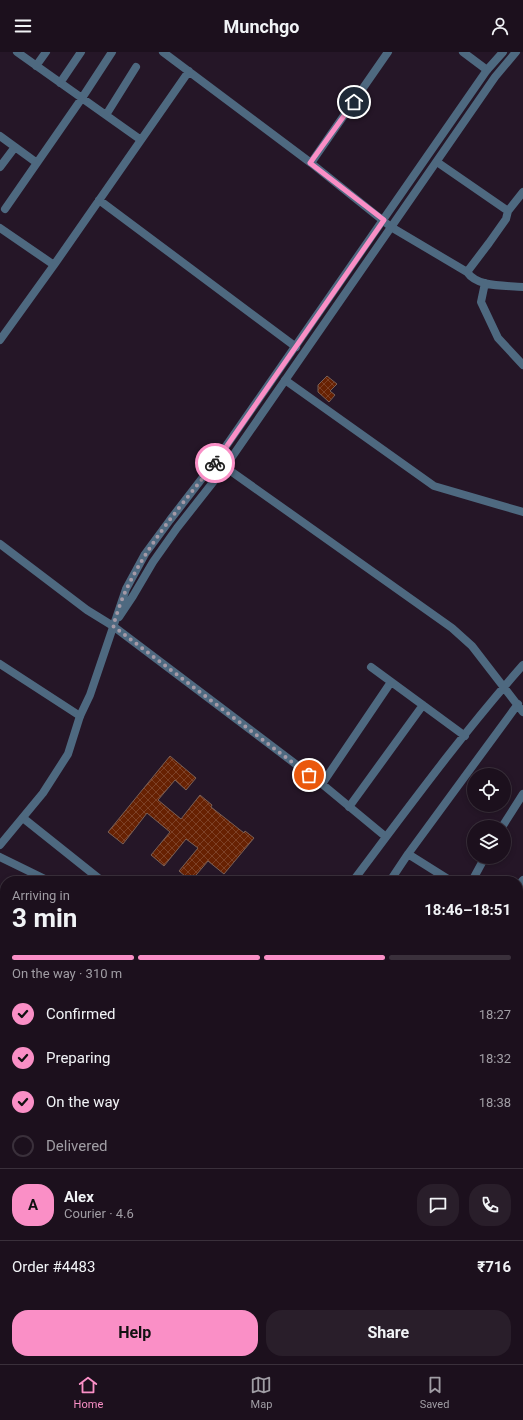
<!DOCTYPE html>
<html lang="en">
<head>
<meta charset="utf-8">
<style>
  :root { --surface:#1c101d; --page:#291e2a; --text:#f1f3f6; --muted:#a09da4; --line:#3a303b; --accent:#fa8fc6 }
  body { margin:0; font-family:Roboto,sans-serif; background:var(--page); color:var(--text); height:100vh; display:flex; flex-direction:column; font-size:15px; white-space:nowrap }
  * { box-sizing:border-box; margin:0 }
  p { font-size:13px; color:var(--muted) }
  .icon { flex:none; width:22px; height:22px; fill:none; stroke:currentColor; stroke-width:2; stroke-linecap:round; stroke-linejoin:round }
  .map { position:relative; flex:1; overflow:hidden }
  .side { position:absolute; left:0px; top:824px; width:523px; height:488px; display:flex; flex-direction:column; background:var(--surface); border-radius:16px 16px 0 0; box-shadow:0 2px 6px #0003,0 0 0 1px var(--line) }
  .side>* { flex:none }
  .buttons { position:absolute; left:467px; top:716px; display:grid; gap:8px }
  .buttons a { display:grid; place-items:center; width:44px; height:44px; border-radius:50%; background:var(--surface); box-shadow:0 2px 6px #0003,0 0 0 1px var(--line); font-size:20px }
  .pin { position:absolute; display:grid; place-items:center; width:34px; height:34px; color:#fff; margin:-17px; border:2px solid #fff; border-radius:50%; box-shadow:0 1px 4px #0007 }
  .courier { position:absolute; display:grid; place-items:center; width:40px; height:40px; margin:-20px; border:3px solid #fa8fc6; border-radius:50%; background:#fff; color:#222; box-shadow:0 1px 5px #0007 }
  .summary em { font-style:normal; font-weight:700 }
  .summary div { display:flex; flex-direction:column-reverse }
  .summary { display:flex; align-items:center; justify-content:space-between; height:68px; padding:0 12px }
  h1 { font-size:26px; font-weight:700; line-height:30px }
  .bar { display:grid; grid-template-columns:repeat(4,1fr); gap:6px 4px; align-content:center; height:48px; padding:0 12px }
  .bar i { height:5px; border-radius:3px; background:var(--line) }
  .bar .on { background:var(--accent) }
  .bar p { grid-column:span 4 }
  .line { display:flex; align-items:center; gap:10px; padding:0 12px; border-top:1px solid var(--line) }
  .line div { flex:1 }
  .round { display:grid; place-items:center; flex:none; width:42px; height:42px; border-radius:16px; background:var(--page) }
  ol { padding:0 12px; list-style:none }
  li { display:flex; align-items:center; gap:12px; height:44px }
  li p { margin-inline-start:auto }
  li .icon { padding:4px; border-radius:50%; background:var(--accent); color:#111; stroke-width:4 }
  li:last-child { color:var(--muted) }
  li i { width:22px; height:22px; border:2px solid var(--line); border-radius:50% }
  .action { display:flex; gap:8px; margin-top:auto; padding:8px 12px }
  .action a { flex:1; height:46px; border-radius:16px; background:var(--accent); color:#111; font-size:16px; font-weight:700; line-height:46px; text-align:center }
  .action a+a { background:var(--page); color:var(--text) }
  header { display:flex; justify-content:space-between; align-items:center; height:52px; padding:0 12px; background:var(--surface); font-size:18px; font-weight:700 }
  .dock { display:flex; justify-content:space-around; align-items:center; height:56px; border-top:1px solid var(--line); background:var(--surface); font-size:11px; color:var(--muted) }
  .dock a { display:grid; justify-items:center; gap:2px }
  .dock .on { color:var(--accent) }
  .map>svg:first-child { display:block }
  .building { fill:url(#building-cross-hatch); stroke:#7a5f55 }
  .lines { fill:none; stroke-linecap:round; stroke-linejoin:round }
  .minor { stroke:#4e6980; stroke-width:8 }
  .tertiary { stroke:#4e6980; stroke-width:8 }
  .done { stroke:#a499a6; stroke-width:4; stroke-dasharray:0 7.2 }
  .route { stroke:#fa8fc6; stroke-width:5 }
</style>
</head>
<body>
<header><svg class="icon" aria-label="menu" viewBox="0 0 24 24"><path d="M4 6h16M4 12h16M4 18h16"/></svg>Munchgo<svg class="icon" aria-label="person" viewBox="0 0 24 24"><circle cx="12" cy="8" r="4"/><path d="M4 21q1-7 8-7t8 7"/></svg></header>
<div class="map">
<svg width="523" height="1312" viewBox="0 0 523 1312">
  <defs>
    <pattern id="building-cross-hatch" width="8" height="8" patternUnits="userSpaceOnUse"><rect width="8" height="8" fill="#672102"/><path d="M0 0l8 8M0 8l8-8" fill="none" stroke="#7d4127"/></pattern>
  </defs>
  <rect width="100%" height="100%" fill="#251627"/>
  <!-- building -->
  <path class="building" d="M327 324 337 332 330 339 335 343 329 350 318 340V333Z
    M170 704 196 726 186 738 175 728 158 748 181 767 200 743 212 753 211 755 244 781 245 779 254 786 224 822 208 809 191 829 179 819 198 796 186 787 164 814 151 803 170 780 147 761 123 792 108 780Z"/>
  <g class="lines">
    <!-- minor -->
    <path class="minor" d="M17 0 141 88
      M163 0 311 111 391 175 467 220C478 236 505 233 523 235
      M463 0 487 18
      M36 14 46 0
      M60 31 81 0
      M106 63 136 15
      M0 84 37 111
      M437 110 508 159
      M311 111 388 0
      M0 115 15 95
      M99 148 296 295
      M5 157 82 46 112 0
      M0 176 54 213 0 288
      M54 213 189 19
      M467 220 489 191 506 167 508 159 523 140
      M485 231 481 250 498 286 523 313
      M285 328 434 434 523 460
      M225 415 452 576 472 594 523 660
      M0 492 87 558 113 574 322 732 386 785
      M0 612 80 664
      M371 615 465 684
      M322 732 391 630
      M349 755 423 653
      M23 766 102 829
      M502 775 523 742
      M408 802 451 829
      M0 805 49 829
      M353 829C408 756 462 682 523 613
      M390 829 408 802 518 652
      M472 829 485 805
      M518 834 523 828
      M0 874 5 877
      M518 898 523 902
      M0 899 5 888
      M518 921 523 913
      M0 949 5 952
      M0 1010 5 999
      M0 1019 5 1021
      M518 1025 523 1016
      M518 1041 523 1043
      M0 1056 5 1058
      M518 1110 523 1112
      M0 1119 5 1110
      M0 1126 5 1128
      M0 1163 5 1165
      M518 1170 523 1160
      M518 1188 523 1190
      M0 1236 5 1239
      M518 1260 523 1262
      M0 1271 5 1263
      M518 1306 523 1309
      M164 1307 174 1312
      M312 1307 323 1312
      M399 1307 409 1312
      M0 1311 2 1312
      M67 1312 70 1307
      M120 1312 123 1307
      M212 1312 215 1307
      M300 1312 303 1307
      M370 1312 373 1307
      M437 1312 440 1307"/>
    <!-- tertiary -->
    <path class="tertiary" d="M119 565 133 544 153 510 177 476 225 415 495 25 516 0
      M0 793 43 741 68 702 80 664 90 643 126 537 145 502 170 468 217 407 487 18 503 0"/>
  </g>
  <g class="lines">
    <!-- done -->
    <path class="done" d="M215 411C183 451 149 490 127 536 121 548 117 562 113 574L309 723"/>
    <!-- route -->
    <path class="route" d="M215 411 384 168 310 111 354 50"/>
  </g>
</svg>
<div class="buttons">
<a><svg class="icon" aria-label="locate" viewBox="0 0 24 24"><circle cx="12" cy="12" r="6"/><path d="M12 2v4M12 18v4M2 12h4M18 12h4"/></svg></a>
<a><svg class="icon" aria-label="layers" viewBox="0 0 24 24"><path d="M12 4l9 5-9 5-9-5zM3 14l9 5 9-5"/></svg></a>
</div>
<div class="pin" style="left:309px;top:723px;background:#ea580c"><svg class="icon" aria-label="bag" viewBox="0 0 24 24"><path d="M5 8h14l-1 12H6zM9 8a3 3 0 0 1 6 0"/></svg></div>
<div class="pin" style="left:354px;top:50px;background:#1f2937"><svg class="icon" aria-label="home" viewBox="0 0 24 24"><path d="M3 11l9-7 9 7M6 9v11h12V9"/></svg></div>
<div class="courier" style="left:215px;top:411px"><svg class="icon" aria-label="bike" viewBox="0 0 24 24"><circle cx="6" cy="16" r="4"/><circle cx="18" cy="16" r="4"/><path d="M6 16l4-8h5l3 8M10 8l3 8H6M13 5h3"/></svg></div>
<section class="side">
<div class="summary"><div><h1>3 min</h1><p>Arriving in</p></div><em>18:46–18:51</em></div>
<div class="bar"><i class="on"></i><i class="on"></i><i class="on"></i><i></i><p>On the way · 310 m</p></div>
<ol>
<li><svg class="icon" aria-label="check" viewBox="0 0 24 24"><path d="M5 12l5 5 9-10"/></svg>Confirmed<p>18:27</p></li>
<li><svg class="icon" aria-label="check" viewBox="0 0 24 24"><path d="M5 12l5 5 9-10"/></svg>Preparing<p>18:32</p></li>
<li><svg class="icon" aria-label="check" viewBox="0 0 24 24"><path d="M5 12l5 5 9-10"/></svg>On the way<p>18:38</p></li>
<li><i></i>Delivered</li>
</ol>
<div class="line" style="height:72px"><b class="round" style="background:var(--accent);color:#111">A</b><div><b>Alex</b><p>Courier · 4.6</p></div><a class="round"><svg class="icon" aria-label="chat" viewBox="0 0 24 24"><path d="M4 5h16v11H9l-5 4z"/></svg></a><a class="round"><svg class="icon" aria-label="phone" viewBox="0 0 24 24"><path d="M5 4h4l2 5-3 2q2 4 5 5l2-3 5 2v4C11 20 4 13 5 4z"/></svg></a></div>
<div class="line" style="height:52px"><div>Order #4483</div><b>₹716</b></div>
<div class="action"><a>Help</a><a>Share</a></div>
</section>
</div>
<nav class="dock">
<a class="on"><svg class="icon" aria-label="home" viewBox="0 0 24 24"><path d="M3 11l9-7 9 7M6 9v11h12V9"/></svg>Home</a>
<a><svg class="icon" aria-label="map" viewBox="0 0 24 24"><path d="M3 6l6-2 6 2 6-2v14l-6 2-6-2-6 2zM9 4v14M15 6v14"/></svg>Map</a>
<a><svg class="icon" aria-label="saved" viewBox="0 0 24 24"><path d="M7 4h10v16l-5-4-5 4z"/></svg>Saved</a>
</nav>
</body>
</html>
